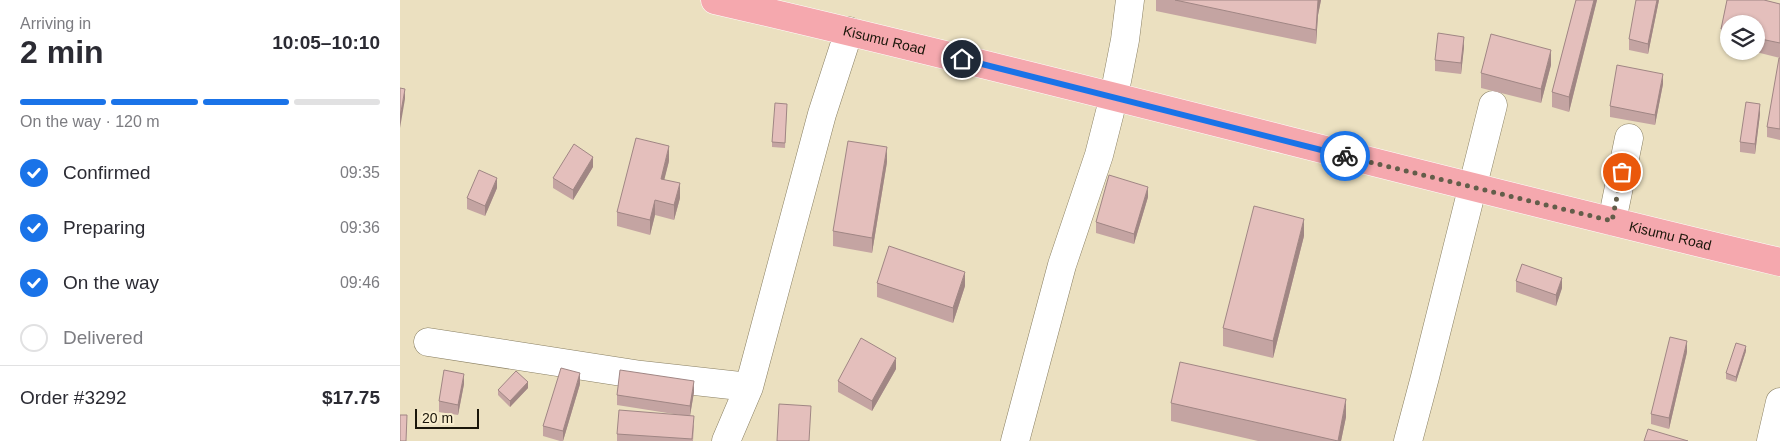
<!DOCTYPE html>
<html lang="en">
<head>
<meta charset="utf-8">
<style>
  :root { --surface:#fff; --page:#f7f7f7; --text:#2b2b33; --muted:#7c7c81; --line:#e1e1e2; --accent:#1a73e8 }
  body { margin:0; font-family:Helvetica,sans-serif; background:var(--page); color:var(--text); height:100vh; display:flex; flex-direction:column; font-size:19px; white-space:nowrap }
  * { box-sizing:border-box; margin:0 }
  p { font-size:16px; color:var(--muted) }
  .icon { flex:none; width:28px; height:28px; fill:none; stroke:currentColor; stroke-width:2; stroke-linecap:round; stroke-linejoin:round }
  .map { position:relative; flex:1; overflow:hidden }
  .side { display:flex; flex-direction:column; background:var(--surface); width:400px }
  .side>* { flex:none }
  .tools { position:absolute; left:1320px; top:15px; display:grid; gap:10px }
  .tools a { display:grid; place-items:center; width:45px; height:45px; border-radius:50%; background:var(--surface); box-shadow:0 1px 4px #0004; font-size:25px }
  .scale { position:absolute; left:15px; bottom:12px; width:64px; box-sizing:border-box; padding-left:5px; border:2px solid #1a160a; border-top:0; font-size:14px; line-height:18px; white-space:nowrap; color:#1a160a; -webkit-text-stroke:4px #f8edcd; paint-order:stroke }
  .pin { position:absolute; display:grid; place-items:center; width:42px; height:42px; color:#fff; margin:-21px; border:2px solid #fff; border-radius:50%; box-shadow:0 1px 5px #0007 }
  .courier { position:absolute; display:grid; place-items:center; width:50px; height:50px; margin:-25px; border:4px solid #1a73e8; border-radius:50%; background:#fff; color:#222; box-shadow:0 1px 6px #0007 }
  .overview em { font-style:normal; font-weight:700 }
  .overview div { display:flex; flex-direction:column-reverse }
  .overview { display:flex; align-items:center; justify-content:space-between; height:85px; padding:0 20px }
  h1 { font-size:32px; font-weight:700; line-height:38px }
  .bar { display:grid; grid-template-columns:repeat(4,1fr); gap:8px 5px; align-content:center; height:60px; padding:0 20px }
  .bar i { height:6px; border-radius:4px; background:var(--line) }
  .bar .on { background:var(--accent) }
  .bar p { grid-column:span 4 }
  .line { display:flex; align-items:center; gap:12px; padding:0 20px; border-top:1px solid var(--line) }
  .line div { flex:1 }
  ol { padding:0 20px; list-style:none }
  li { display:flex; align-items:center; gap:15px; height:55px }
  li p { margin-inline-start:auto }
  li .icon { padding:5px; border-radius:50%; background:var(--accent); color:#fff; stroke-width:4 }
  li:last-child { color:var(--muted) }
  li i { width:28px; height:28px; border:2px solid var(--line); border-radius:50% }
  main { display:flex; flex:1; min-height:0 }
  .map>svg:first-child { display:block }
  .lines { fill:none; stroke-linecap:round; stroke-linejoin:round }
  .minor-casing { stroke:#897f62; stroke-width:29 }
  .highway-casing { stroke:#fff; stroke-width:29 }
  .minor { stroke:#fff; stroke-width:28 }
  .highway { stroke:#f5a8ae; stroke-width:28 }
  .wall { fill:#c4a4a2 }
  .shaded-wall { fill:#a08684 }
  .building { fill:#e4bfbc; stroke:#a08684 }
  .done { stroke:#635d4a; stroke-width:5; stroke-dasharray:0 9 }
  .route { stroke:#1a73e8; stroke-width:6 }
  .labels { text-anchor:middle; stroke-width:4; stroke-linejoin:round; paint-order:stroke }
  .street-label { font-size:14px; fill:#1a160a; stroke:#f8edcd }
</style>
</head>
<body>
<main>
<section class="side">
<div class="overview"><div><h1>2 min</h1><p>Arriving in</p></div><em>10:05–10:10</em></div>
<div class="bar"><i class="on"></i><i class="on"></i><i class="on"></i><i></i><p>On the way · 120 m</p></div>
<ol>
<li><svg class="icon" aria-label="check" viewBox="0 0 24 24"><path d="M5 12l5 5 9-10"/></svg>Confirmed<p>09:35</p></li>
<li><svg class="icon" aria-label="check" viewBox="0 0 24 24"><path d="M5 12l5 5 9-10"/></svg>Preparing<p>09:36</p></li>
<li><svg class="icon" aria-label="check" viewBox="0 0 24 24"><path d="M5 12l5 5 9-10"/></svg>On the way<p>09:46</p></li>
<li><i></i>Delivered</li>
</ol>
<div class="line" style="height:65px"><div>Order #3292</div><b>$17.75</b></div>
</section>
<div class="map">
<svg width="1380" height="441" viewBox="0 0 1380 441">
  <rect width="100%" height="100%" fill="#ebe0c0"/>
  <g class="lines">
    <!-- minor casing -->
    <g class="minor-casing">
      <path id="minor" d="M1212 221 1229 138
        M28 342 241 375 349 387
        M326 441 349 387 422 114 449 31
        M615 441 662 265 699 155 714 96 725 40 730 0
        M1008 441 1025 377 1093 105
        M1371 441 1380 402"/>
    </g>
    <!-- highway casing -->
    <g class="highway-casing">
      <g id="highway">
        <path id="s1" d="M315 0C671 82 1024 178 1380 262"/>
      </g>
    </g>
    <!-- minor -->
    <use href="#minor" class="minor"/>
    <!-- highway -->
    <use href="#highway" class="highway"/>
  </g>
  <!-- wall -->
  <path class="wall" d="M756 0H921L918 15 916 44 756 11Z
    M1176 0H1197L1169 112 1152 107V92Z
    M1259 0 1248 54 1229 50V39Z
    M1327 0H1364L1380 4V58L1352 51H1356V24H1329V46L1321 44V29Z
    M1064 47 1061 74 1035 71V60Z
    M1380 58V140L1367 137V127Z
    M1151 65 1141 103 1081 88V73Z
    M1263 84 1255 125 1210 117V106Z
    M387 104 385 148 372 147V142Z
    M1360 114 1355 154 1340 152V142Z
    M269 161 264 179 280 198 274 220 255 215 250 235 217 226V212Z
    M487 162 472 253 433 246V231Z
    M193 167 173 200 153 188V178Z
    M97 188 85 216 67 209V198Z
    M748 197 734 244 696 233V222Z
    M904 236 873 358 823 346V328Z
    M1116 281 1162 288 1156 306 1116 292Z
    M477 283 565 286 553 323 477 297Z
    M1346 351 1336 382 1326 379V373Z
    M1287 352 1269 429 1251 424V414Z
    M496 369 472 411 438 392V381Z
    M64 384 58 415 39 412V401Z
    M180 384 163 441H160L143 436V426Z
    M128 388 110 407 98 395V390Z
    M294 392 290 415 294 426 293 441H217V434L280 415 217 405V395Z
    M771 403 946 417 941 441H858L771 421Z"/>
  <!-- shaded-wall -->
  <path class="shaded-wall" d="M918 0H921L918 15 916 44V30Z
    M1194 0H1197L1169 112V97Z
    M1257 0H1259L1248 54V44Z
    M1064 37V47L1061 74V63Z
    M1151 50V65L1141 103V89Z
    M1263 74V84L1255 125V115Z
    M5 89V99L0 128V117Z
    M1360 104V114L1355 154V144Z
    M269 146V161L261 193V179Z
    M487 147V162L472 253V238Z
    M193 157V167L173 200V190Z
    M97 178V188L85 216V206Z
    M280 183V198L274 220V205Z
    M748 187V197L734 244V234Z
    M255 200V215L250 235V220Z
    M904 219V236L873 358V341Z
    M565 272V286L553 323V308Z
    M1162 278V288L1156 306V295Z
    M1287 341V352L1269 429V418Z
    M1346 346V351L1336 382V377Z
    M496 358V369L472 411V401Z
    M180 373V384L163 441V431Z
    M64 374V384L58 415V405Z
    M294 381V392L290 416V406Z
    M128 382V388L110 407V401Z
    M946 399V417L941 441H938Z"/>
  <!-- building -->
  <path class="building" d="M775 0H918L916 30Z
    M1176 0H1194L1169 97 1152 92Z
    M1236 0H1257L1248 44 1229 39Z
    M1327 0H1364L1380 4V43L1356 38V24H1329V31L1321 29Z
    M1038 33 1064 37 1061 63 1035 60Z
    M1091 34 1151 50 1141 89 1081 73Z
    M1379 58H1380V129L1367 127Z
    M1217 65 1263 74 1255 115 1210 106Z
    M0 88 5 89 0 117Z
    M1346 102 1360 104 1355 144 1340 142Z
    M375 103 387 104 385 143 372 142Z
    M236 138 269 146 261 179 280 183 274 205 255 200 250 220 217 212Z
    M448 141 487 147 472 238 433 231Z
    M174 144 193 157 173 190 153 178Z
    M79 170 97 178 85 206 67 198Z
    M709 175 748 187 734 234 696 222Z
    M854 206 904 219 873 341 823 328Z
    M489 246 565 272 553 308 477 283Z
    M1122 264 1162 278 1156 295 1116 281Z
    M1270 337 1287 341 1269 418 1251 414Z
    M461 338 496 358 472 401 438 381Z
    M1336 343 1346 346 1336 377 1326 373Z
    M780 362 946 399 938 441 771 403Z
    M161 368 180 373 163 431 143 426Z
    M44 370 64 374 58 405 39 401Z
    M220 370 294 381 290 406 217 395Z
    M116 371 128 382 110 401 98 390Z
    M379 404 411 406 409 441H377Z
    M219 410 294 416 292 439 217 434Z
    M0 415H7L6 441H0Z
    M1248 429 1288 441H1244Z"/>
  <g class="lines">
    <!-- done -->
    <path class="done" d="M945 156 1212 221 1222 172"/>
    <!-- route -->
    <path class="route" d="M562 59 945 156"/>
  </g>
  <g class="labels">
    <!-- street labels -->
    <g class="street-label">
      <text dy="5" stroke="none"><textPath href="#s1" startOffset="174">Kisumu Road</textPath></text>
      <text dy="5" stroke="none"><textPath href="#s1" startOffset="984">Kisumu Road</textPath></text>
    </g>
  </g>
</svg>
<div class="tools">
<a><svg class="icon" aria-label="layers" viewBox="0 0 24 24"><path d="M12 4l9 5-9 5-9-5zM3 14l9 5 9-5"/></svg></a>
</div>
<div class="scale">20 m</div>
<div class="pin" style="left:1222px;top:172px;background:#ea580c"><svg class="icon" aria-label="bag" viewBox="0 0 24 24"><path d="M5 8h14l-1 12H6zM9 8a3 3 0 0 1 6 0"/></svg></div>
<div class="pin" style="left:562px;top:59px;background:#1f2937"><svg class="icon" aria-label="home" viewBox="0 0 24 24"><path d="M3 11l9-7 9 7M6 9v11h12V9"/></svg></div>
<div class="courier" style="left:945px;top:156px"><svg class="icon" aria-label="bike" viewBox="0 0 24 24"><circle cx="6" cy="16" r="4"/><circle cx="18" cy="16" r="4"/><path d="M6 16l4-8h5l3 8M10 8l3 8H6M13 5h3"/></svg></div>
</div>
</main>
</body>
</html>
